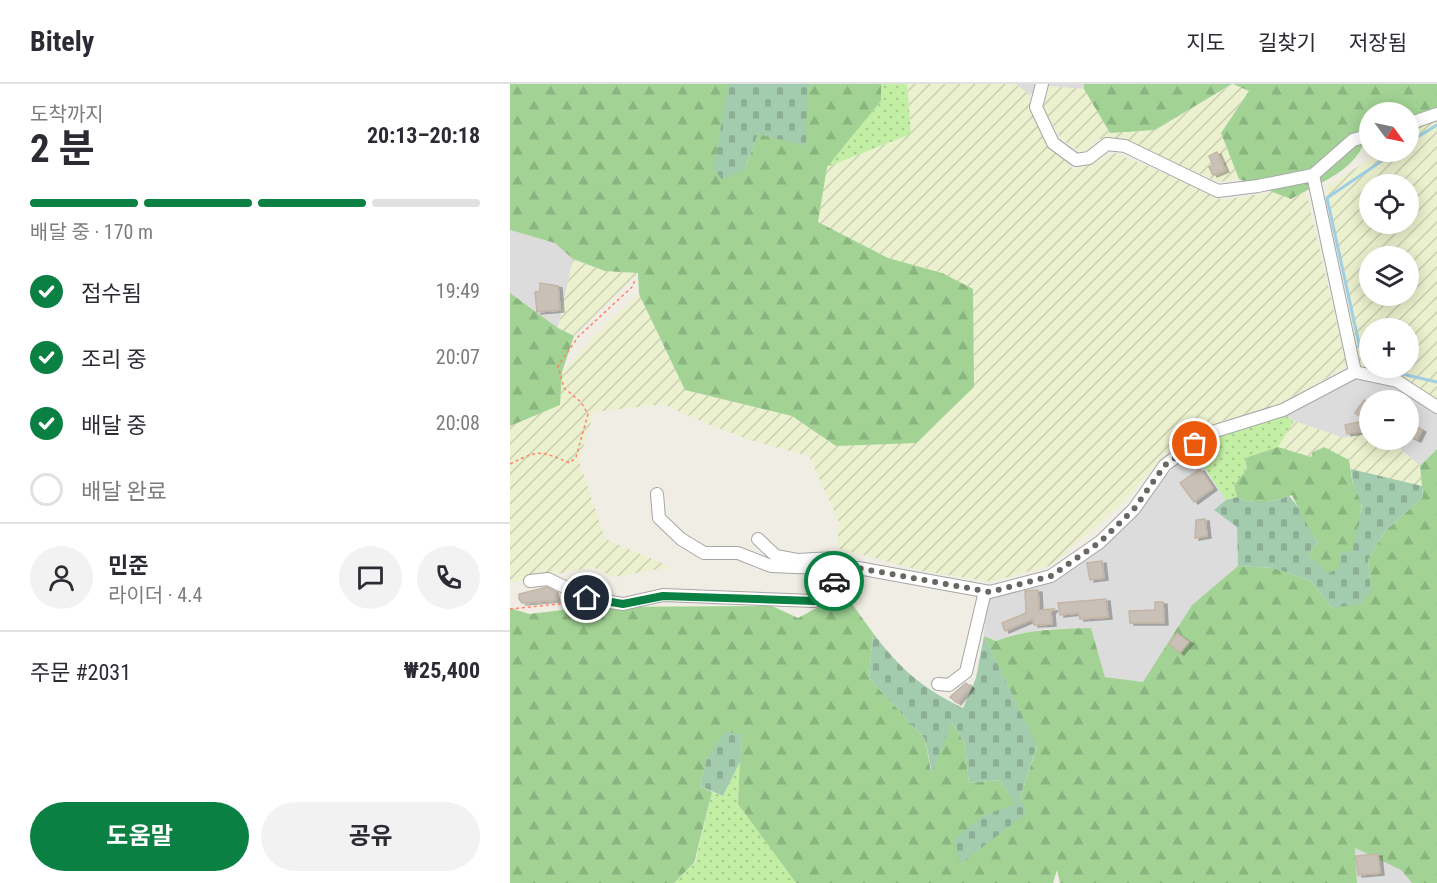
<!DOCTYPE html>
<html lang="ko">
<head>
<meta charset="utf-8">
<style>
  :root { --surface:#fff; --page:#f2f2f3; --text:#2b2b33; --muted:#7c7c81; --line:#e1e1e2; --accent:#0b8043 }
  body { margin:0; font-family:"Roboto Condensed","Noto Sans KR",sans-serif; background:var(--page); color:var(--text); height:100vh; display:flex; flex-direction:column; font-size:22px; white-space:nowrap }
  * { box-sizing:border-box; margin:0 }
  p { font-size:20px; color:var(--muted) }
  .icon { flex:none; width:33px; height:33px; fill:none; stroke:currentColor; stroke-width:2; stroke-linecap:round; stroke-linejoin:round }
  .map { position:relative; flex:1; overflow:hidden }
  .drawer { display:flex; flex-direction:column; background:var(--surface); width:510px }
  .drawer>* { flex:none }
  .needle { width:39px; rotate:123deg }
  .buttons { position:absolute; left:849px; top:18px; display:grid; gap:12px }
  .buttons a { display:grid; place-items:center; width:60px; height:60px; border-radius:50%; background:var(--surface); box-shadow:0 3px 15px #0003; font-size:30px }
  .pin { position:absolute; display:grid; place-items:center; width:51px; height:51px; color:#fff; margin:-26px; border:3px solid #fff; border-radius:50%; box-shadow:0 2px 6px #0007 }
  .courier { position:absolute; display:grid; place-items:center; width:60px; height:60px; margin:-30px; border:4px solid #0b8043; border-radius:50%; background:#fff; color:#222; box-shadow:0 2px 8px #0007 }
  .head em { font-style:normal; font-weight:700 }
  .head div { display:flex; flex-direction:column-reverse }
  .head { display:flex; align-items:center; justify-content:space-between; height:102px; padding:0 30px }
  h1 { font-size:39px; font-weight:700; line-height:45px }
  .bar { display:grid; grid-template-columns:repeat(4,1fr); gap:9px 6px; align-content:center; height:72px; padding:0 30px }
  .bar i { height:8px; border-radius:4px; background:var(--line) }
  .bar .active { background:var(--accent) }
  .bar p { grid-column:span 4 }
  .line { display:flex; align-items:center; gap:15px; padding:0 30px; border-top:2px solid var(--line) }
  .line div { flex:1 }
  .round { display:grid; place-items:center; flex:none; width:63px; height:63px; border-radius:32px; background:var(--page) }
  ol { padding:0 30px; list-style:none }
  li { display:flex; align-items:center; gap:18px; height:66px }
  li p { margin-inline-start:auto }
  li .icon { padding:6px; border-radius:50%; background:var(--accent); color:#fff; stroke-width:4 }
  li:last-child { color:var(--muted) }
  li i { width:33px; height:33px; border:3px solid var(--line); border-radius:50% }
  .primary-button { display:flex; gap:12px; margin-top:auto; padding:12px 30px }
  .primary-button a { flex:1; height:69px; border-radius:36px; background:var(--accent); color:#fff; font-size:24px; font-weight:700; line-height:69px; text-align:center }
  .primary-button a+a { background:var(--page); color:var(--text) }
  header { display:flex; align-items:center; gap:36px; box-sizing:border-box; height:84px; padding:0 30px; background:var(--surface); border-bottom:2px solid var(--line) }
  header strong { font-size:28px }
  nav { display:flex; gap:33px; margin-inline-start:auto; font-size:21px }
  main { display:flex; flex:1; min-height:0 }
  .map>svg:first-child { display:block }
  .residential { fill:#dddcdc }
  .farmland { fill:url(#farmland-furrows); fill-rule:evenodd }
  .grass { fill:url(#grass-dots) }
  .forest { fill:url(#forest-firs) }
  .cemetery { fill:url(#cemetery-stones) }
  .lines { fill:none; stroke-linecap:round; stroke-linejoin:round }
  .stream { stroke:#a0cee2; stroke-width:3 }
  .building { fill:#c9c0b7; stroke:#c4b5a5; stroke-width:1.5; filter:url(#shadow) }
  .minor-casing { stroke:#a6a6a6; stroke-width:14 }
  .path { stroke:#ff8366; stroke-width:1.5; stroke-dasharray:3 3; stroke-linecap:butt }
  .minor { stroke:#fff; stroke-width:12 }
  .done { stroke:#686764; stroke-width:6; stroke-dasharray:0 10.8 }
  .route { stroke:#0b8043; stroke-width:8 }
</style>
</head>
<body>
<header>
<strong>Bitely</strong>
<nav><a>지도</a><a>길찾기</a><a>저장됨</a></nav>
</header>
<main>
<section class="drawer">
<div class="head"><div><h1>2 분</h1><p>도착까지</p></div><em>20:13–20:18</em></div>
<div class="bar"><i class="active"></i><i class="active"></i><i class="active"></i><i></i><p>배달 중 · 170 m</p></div>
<ol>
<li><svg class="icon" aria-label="check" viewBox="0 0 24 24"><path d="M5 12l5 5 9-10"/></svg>접수됨<p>19:49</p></li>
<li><svg class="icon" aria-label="check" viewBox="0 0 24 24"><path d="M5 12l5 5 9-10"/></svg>조리 중<p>20:07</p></li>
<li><svg class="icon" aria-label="check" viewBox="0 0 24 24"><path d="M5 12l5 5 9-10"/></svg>배달 중<p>20:08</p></li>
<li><i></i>배달 완료</li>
</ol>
<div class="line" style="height:108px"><a class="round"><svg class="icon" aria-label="person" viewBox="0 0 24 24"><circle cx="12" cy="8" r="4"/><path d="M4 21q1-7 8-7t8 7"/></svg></a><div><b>민준</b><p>라이더 · 4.4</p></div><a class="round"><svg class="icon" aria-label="chat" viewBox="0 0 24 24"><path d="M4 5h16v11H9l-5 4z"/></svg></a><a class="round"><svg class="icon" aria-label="phone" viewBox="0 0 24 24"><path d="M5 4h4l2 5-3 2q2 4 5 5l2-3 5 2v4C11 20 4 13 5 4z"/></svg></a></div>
<div class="line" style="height:78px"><div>주문 #2031</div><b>₩25,400</b></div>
<div class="primary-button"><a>도움말</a><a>공유</a></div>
</section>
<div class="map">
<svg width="927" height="799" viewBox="0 0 927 799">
  <defs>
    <pattern id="farmland-furrows" width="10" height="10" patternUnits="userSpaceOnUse" patternTransform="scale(1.5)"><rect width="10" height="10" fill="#ebf1ce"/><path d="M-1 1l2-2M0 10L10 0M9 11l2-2" fill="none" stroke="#c9ceb0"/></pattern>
    <pattern id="grass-dots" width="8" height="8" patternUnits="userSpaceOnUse" patternTransform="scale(1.5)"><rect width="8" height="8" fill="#c3efa5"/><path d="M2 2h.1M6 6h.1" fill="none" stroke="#a7cc8e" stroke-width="1.8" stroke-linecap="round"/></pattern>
    <pattern id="forest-firs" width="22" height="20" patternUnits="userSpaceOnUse" patternTransform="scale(1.5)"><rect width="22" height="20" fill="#a2d395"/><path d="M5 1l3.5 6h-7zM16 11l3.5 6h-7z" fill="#8bb580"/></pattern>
    <pattern id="cemetery-stones" width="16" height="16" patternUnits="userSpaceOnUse" patternTransform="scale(1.5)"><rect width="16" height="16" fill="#a3cbad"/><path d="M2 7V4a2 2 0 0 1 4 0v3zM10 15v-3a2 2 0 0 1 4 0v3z" fill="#8cae94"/></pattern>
    <filter id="shadow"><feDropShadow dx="4" dy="2" stdDeviation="0" flood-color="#0004"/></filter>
  </defs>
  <rect width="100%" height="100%" fill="#f0ede4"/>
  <!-- residential -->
  <path class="residential" d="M506 0H574V5L536 2 519 11Z
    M0 146 46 159 63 175 48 244 0 209Z
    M843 295 902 301 927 314V365L910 382 880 356H898V316H860L859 347 834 354 784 337 773 330Z
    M682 366 716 416 704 426 727 443 728 482 682 521 634 598 595 593 581 544 536 545 501 551 486 557 474 552 476 513 555 488 597 460 648 399Z
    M845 764 891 786 902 799H847Z"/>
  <!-- farmland -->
  <path class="farmland" d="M397 0H506L519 11 563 86 605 69 665 93 712 116 762 108 781 115 796 107 837 283 767 321 689 344 657 368 614 418 542 481 481 498 413 487 327 464 329 438 299 372 246 358 200 341 153 320 84 328 69 377 95 455 161 483 103 493 83 483 0 499V342L49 321 52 288 91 245 129 210 175 306 282 332 326 362 432 189 378 174 308 139 317 83 401 50Z
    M723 0 739 7 711 49 729 95 708 98 614 56 589 55 573 70 551 55 533 24 536 2 574 5 600 49 645 46Z
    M927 34V315L850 281 816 103 871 68H898L899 51ZM860 100H898V140H860ZM860 172H898V212H860ZM860 244H898V284H860Z
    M63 175 95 187 128 189 64 252 48 244Z
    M784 337 834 354 859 347 860 356H880L910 382 912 402 841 385 839 376 802 373 768 363Z"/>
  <!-- grass -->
  <path class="grass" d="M371 0H397L401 50 317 83 371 17Z
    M773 330 784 337 768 363 735 374 737 385 724 401 727 413 716 416 682 366 700 353Z
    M230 678 228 720 286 799H164L185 779 202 708 213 712Z"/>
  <!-- forest -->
  <path class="forest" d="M0 0H218L235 84 248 50 297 8 300 0H371V17L317 83 308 138 378 174 432 189 463 205 464 303 406 359 326 362 282 332 175 306 129 210 128 189 95 187 63 175 45 159 0 146Z
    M574 0H722L645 46 600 49 574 5Z
    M723 0H927V34L900 50 898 28H860C859 83 822 92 781 115L729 95 711 49 739 7Z
    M0 209 48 244 64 252 52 288 50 321 0 342Z
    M768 363 801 373 803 368 814 363 839 376 843 401 852 418 847 452 842 469 829 485 818 490 798 471 808 458 798 445 782 411C763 418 746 422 727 413L724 401 737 385 735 374Z
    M927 365V799H902L891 786 845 764 847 799H550L547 786 543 799H286L228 720 231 651 197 674 190 702 202 708 184 779 164 799H0V524L19 530 78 523 262 522 288 534 334 509 363 549 359 594 415 655 421 687 442 638 455 660 459 699 490 696 506 721 472 732 515 730 510 713 527 663 474 552 486 557C516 545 549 545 581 544L595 593 633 598 682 521 728 482 764 484 801 497 822 524 861 506 858 476 875 447 913 413 910 382Z"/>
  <!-- cemetery -->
  <path class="cemetery" d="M218 0H300L297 9 296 62 248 50 235 84 212 96 204 84Z
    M841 385 912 402 913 413 875 447 858 476 861 506 851 520 822 524 801 497 764 484 728 482 727 443 704 426 716 416 727 413C744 421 761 419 779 412 792 425 796 443 808 458L798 471 818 489 829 485 831 467 842 468 852 421 843 401Z
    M363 549C390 585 412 604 453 624L466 594 474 552 527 662 510 713 516 730 450 780 444 756 472 732 505 720 490 696 459 699 455 660 442 638 422 689 415 655 359 594Z
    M215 647 231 651 230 678 213 712 190 702 197 674Z"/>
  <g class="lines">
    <!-- stream -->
    <path class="stream" d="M898 59 927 41
      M860 277 851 269 817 114 885 68
      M866 284 927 298"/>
  </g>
  <!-- building -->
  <path class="building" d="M707 68 715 86 703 91 699 83 703 81 699 72Z
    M30 199 48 202 50 226 27 228 25 208 30 207Z
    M854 316 860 319V338L845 329Z
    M854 337 856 347 837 350 835 341Z
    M903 341 912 346 907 356 898 352Z
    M690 385 703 404 684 418 670 399Z
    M695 435 697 452 685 454 686 436Z
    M592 477 594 494 580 496 577 479Z
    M37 503 44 507 46 516 12 519 9 515V510Z
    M528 506 529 526 544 525 541 528 542 540 524 541 523 535 495 547 492 539 516 529 515 507Z
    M596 515 598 533 570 535 568 529 550 531 548 519Z
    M645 518H653L654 539H620L619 527 645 526Z
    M667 549 679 558 670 569 659 560Z
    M456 599 460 603 447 619 440 613Z
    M868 770 870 789 848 791 846 772Z"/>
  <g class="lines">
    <!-- minor casing -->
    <g class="minor-casing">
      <path id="minor" d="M532 0 526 23 543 59 566 76 579 74 597 60 615 62 708 107 748 102 803 91
        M898 40 927 30
        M845 288 803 91 843 56 860 51
        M147 410 149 434 171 455 194 469H228L261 482 334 485
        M248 455 266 472 287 476 325 474 334 485
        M20 497 38 495 77 514 113 520 153 511 304 517 314 511 334 485 348 484 480 508 541 492 590 458 624 425 655 381 699 349 773 326 845 288 887 297 927 323
        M428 600 439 601 456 588 475 507"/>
    </g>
    <!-- path -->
    <path class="path" d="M0 380C30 365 30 367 60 379L66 373 78 330 71 318 54 304 48 282 68 253 122 203 125 196
      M0 525 59 519"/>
    <!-- minor -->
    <use href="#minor" class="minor"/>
  </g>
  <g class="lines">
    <!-- done -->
    <path class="done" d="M324 497 334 485 348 484 480 508 541 492 590 458 624 425 655 381 685 360"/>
    <!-- route -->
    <path class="route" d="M77 514 113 520 153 512 304 517 314 511 324 497"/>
  </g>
</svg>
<div class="buttons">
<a><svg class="needle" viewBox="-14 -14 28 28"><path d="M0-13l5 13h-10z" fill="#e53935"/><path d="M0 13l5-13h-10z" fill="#7c7c81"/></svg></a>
<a><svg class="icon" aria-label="locate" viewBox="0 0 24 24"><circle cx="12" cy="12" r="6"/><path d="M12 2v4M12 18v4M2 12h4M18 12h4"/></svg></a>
<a><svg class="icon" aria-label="layers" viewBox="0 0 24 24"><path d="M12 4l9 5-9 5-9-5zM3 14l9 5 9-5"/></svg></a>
<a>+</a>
<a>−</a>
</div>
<div class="pin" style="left:685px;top:360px;background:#ea580c"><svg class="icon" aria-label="bag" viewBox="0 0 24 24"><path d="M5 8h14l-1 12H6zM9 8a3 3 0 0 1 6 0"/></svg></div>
<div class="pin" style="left:77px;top:514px;background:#1f2937"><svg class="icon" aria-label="home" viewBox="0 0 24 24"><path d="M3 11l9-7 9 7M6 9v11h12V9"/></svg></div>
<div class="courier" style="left:324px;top:497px"><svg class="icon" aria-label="car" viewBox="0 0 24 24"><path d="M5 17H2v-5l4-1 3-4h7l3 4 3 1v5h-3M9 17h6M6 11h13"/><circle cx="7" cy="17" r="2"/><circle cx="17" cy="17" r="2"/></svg></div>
</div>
</main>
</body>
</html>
